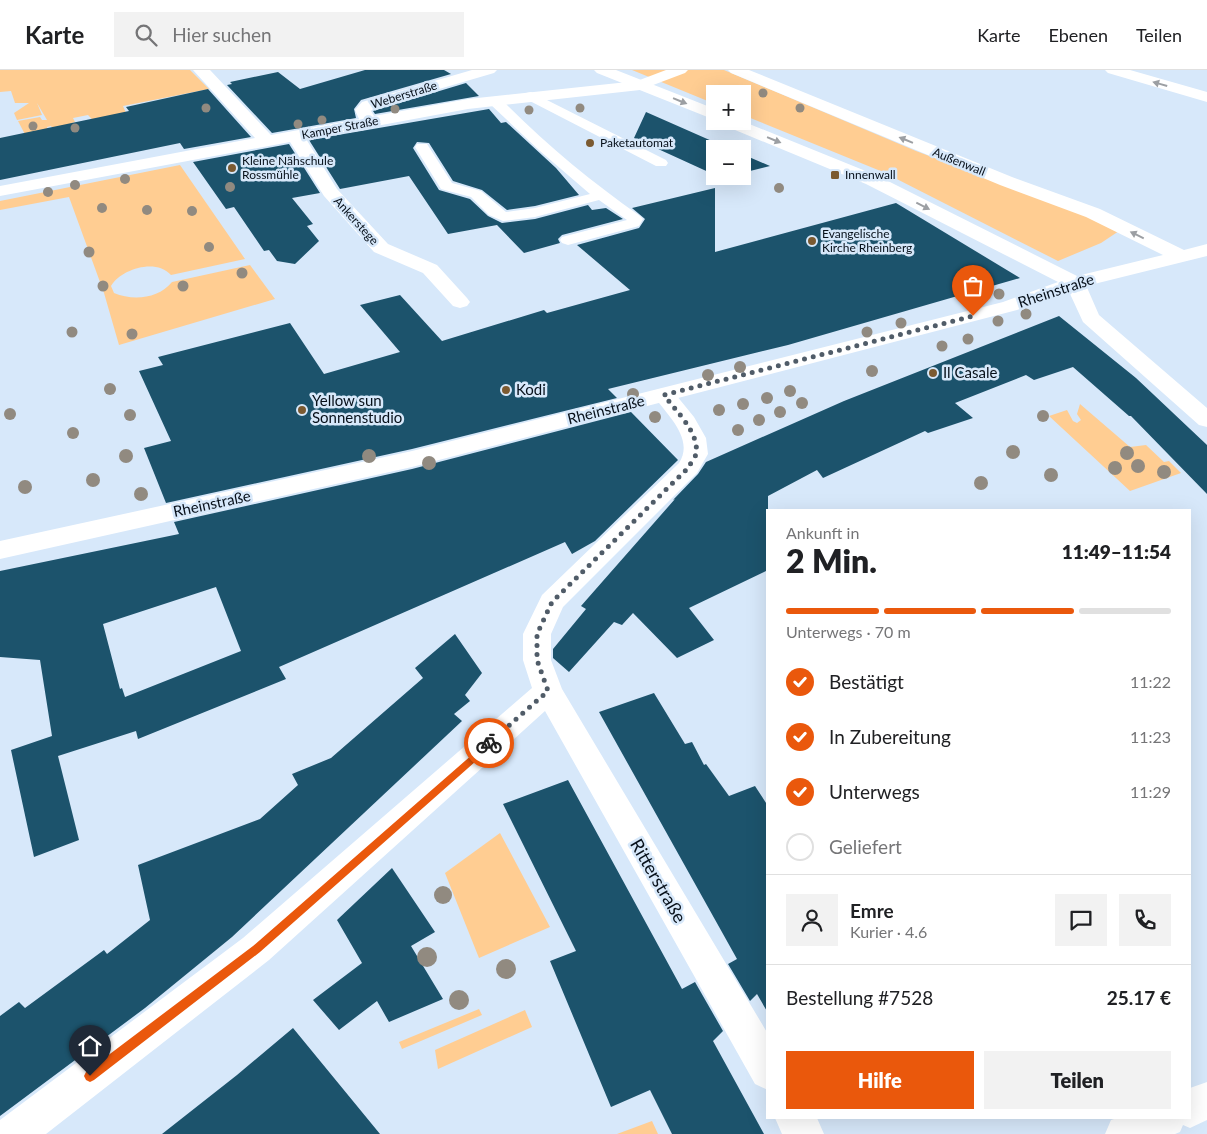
<!DOCTYPE html>
<html lang="de">
<head>
<meta charset="utf-8">
<style>
  :root { --surface:#fff; --page:#f2f2f2; --text:#202124; --muted:#757577; --line:#e0e0e0; --accent:#ea580c }
  body { margin:0; font-family:Lato,sans-serif; background:var(--page); color:var(--text); height:100vh; display:flex; flex-direction:column; font-size:19px; white-space:nowrap }
  * { box-sizing:border-box; margin:0 }
  p { font-size:16px; color:var(--muted) }
  .icon { flex:none; width:28px; height:28px; fill:none; stroke:currentColor; stroke-width:2; stroke-linecap:round; stroke-linejoin:round }
  .map { position:relative; flex:1; overflow:hidden }
  .drawer { position:absolute; left:766px; top:439px; width:425px; height:610px; display:flex; flex-direction:column; background:var(--surface); border-radius:0px; box-shadow:0 5px 20px #0002 }
  .drawer>* { flex:none }
  .controls { position:absolute; left:706px; top:15px; display:grid; gap:10px }
  .controls a { display:grid; place-items:center; width:45px; height:45px; border-radius:0px; background:var(--surface); box-shadow:0 5px 20px #0002; font-size:25px }
  .pin { position:absolute; display:grid; place-items:center; width:42px; height:42px; color:#fff; margin:-51px -21px; border-radius:50% 50% 50% 0; rotate:-45deg; box-shadow:0 0 5px #0007 }
  .pin .icon { rotate:45deg }
  .courier { position:absolute; display:grid; place-items:center; width:50px; height:50px; margin:-25px; border:4px solid #ea580c; border-radius:50%; background:#fff; color:#222; box-shadow:0 1px 6px #0007 }
  .overview em { font-style:normal; font-weight:800 }
  .overview div { display:flex; flex-direction:column-reverse }
  .overview { display:flex; align-items:center; justify-content:space-between; height:85px; padding:0 20px }
  h1 { font-size:32px; font-weight:800; line-height:38px }
  .bar { display:grid; grid-template-columns:repeat(4,1fr); gap:8px 5px; align-content:center; height:60px; padding:0 20px }
  .bar i { height:6px; border-radius:4px; background:var(--line) }
  .bar .selected { background:var(--accent) }
  .bar p { grid-column:span 4 }
  .line { display:flex; align-items:center; gap:12px; padding:0 20px; border-top:1px solid var(--line) }
  .line div { flex:1 }
  .round { display:grid; place-items:center; flex:none; width:52px; height:52px; border-radius:0px; background:var(--page) }
  ol { padding:0 20px; list-style:none }
  li { display:flex; align-items:center; gap:15px; height:55px }
  li p { margin-inline-start:auto }
  li .icon { padding:5px; border-radius:50%; background:var(--accent); color:#fff; stroke-width:4 }
  li:last-child { color:var(--muted) }
  li i { width:28px; height:28px; border:2px solid var(--line); border-radius:50% }
  .action { display:flex; gap:10px; margin-top:auto; padding:10px 20px }
  .action a { flex:1; height:58px; border-radius:0px; background:var(--accent); color:#fff; font-size:20px; font-weight:800; line-height:58px; text-align:center }
  .action a+a { background:var(--page); color:var(--text) }
  header { display:flex; align-items:center; gap:30px; box-sizing:border-box; height:70px; padding:0 25px; background:var(--surface); border-bottom:1px solid var(--line) }
  header strong { font-size:24px }
  nav { display:flex; gap:28px; margin-inline-start:auto; font-size:18px }
  .search { width:350px; height:45px; background:var(--page); display:flex; align-items:center; gap:12px; box-sizing:border-box; padding:0 18px; border-radius:0px; color:var(--muted); font-size:19px }
  .map>svg:first-child { display:block }
  .green { fill:#ffcd92 }
  .building { fill:#1c536c; fill-rule:evenodd }
  .lines { fill:none; stroke-linecap:round; stroke-linejoin:round }
  .service { fill:#fff; fill-rule:evenodd }
  .minor { fill:#fff; fill-rule:evenodd }
  .tertiary { fill:#fff; fill-rule:evenodd }
  .tree { fill:#918a80 }
  .oneway { fill:#9c9fa3 }
  .route { fill:#ea580c }
  .done { stroke:#505c68; stroke-width:5; stroke-dasharray:0 9 }
  .poi-dot { fill:#7b5a31; stroke:#d7e8fa; stroke-width:2 }
  .labels { text-anchor:middle; stroke-width:5; stroke-linejoin:round; paint-order:stroke }
  .far-street-label { font-size:12px; fill:#07101a; stroke:#d7e8fa }
  .far-poi-label { font-size:12px; fill:#07101a; stroke:#d7e8fa; text-anchor:start }
  .street-label { font-size:15px; fill:#07101a; stroke:#d7e8fa }
  .poi-label { font-size:15px; fill:#07101a; stroke:#d7e8fa; text-anchor:start }
  .near-street-label { font-size:18px; fill:#07101a; stroke:#d7e8fa }
</style>
</head>
<body>
<header>
<strong>Karte</strong>
<div class="search"><svg class="icon" aria-label="search" viewBox="0 0 24 24"><circle cx="10" cy="10" r="6"/><path d="M15 15l6 6"/></svg>Hier suchen</div>
<nav><a>Karte</a><a>Ebenen</a><a>Teilen</a></nav>
</header>
<div class="map">
<svg width="1207" height="1064" viewBox="0 0 1207 1064">
  <rect width="100%" height="100%" fill="#d7e8fa"/>
  <!-- green -->
  <path class="green" d="M0 0H190L209 19 123 36 126 43 102 60 88 45 73 48 75 52 72 53 61 71 51 56 47 57 49 62 30 74 18 51 40 47 42 50H47L37 33 42 45 17 50 14 43 29 33H15L11 21 0 22Z
    M632 0H724L916 81 1092 148 1119 161 1101 173 1058 191 883 102 743 45 742 24H715V34Z
    M180 95 245 189 171 205C156 188 121 199 111 216L114 223C133 231 158 229 172 212L250 195 275 229 119 275 104 223 69 127 0 140V131Z
    M1080 334 1130 377 1146 375 1164 392 1169 391 1181 403 1130 421 1049 346 1067 340 1073 351 1077 353 1081 350 1077 344Z
    M500 763 550 857 479 888 445 803Z
    M479 939 482 945 402 979 399 972Z
    M525 940 532 957 438 999 435 980Z
    M652 1051 658 1064H617Z"/>
  <!-- building -->
  <path class="building" d="M365 0H444L451 4 361 30 354 39 356 48 272 63 227 15 232 14 230 12 278 2 300 19Z
    M466 13 479 26 375 44 373 41Z
    M208 19 251 67 184 79 180 73 0 110V68L129 41 126 37Z
    M489 39 501 53 506 52 556 98 579 125 535 136 507 140 482 120 453 111 429 73 417 72 413 78 439 120 470 129 488 146 502 153 535 149 588 135 592 140 606 138 623 149 562 165 558 169 560 173 524 183 497 155 448 164 409 106 340 119 309 70Z
    M646 42 730 79H715V105L634 68Z
    M289 74 320 123 292 128 313 154 307 156 319 171 295 194 277 191 269 180 264 181 234 137 226 139 193 92Z
    M742 84 770 96 742 103Z
    M715 118V182L896 133 1020 208 788 275 608 319 617 328 412 379 166 433 144 378 171 371 139 301 163 295 158 287 290 253 324 304 400 282 360 235 400 225 442 271 544 240 547 243 630 220 577 175 639 158 645 149 632 138Z
    M1059 246 1136 308 1207 375V424L1131 346H1129L1073 297 1034 310 1026 305 955 333 973 348 928 363 925 361 823 408 817 400 768 426V500L689 538 714 570 677 588 633 543 622 555 614 552 569 602 553 588V579L586 539 581 536 675 429 673 430 698 404 706 392 844 331Z
    M631 342 678 390 595 471 572 484 565 472 279 597 286 609 138 669 136 661 58 686 79 770 34 787 11 680 52 666 40 590 0 587V501L179 464 174 452 412 399ZM216 517 241 581 125 627 122 618 120 619 103 554Z
    M455 564 482 603 465 625 470 631 454 644 462 651 232 867 145 938 0 1046V946L19 932 25 938 104 880 107 884 150 850 138 795 260 749 298 715 292 704 331 688 423 608 415 598Z
    M654 623 685 674 692 672 704 695 706 694 729 726 755 716 768 736V943L757 924 750 931 728 894 737 889 599 642Z
    M568 710 682 919 695 912 723 961 713 971 764 1064H672L650 1020 611 1037 550 891 576 881 503 734Z
    M392 798 435 862 411 876 443 929 389 952 377 931 339 960 313 930 362 893 337 850Z
    M293 958 380 1064H162L237 1005Z"/>
  <g class="lines">
    <!-- service -->
    <path class="service" d="M531 22 666 90 668 93 666 96H656L526 29 524 26 526 23Z
      M495 27 500 28C543 72 590 111 640 146L643 149 639 156 568 175 562 173 560 170 562 167 627 150 599 130 535 147 503 151 489 145 471 127 441 119 415 77 417 74H427L452 113 481 121 506 142 535 138 590 124 540 81 490 34 488 31Z"/>
    <!-- minor -->
    <path class="minor" d="M193 0H210L271 65 359 49 355 40 362 32 472 0H497L494 3 374 38 371 41 374 46 468 29 637 11 666 0H688L685 3 640 20 468 39 306 69 337 119 388 174 437 195 467 228 470 232 467 236 460 238 453 236 423 203 374 182 324 126 290 72 0 126V116L255 68Z
      M1105 0H1130L1207 22V32L1108 3Z
      M1075 207 1082 209 1085 213 1099 245 1207 338V357L1199 355 1083 252 1065 213 1068 209Z
      M664 318 672 320 694 347 706 368 708 384 697 403 563 537 551 564V590L562 619 768 964V1020L755 1014 545 641 269 890 46 1064H0V1050L243 868 532 618 523 590V564L542 525 679 393C695 368 666 344 653 325L656 320Z
      M1207 1012V1050L1190 1058 1183 1055 1180 1062 1175 1064H1105L1111 1050 1117 1048H1190V1018Z
      M775 1048H817L824 1064H782Z"/>
    <!-- tertiary -->
    <path class="tertiary" d="M594 0H616L715 39V50L597 3Z
      M728 0H749L1012 107 1100 139 1184 180 1207 174V186L1082 217 1017 240 412 397 0 489V471L412 381 1003 232 1058 212 866 114 723 55 721 51H742L878 106 1077 206 1163 185 1086 147 1000 115 731 3Z"/>
  </g>
  <!-- trees -->
  <g class="tree">
    <circle cx="763" cy="23" r="4.5"/>
    <circle cx="206" cy="38" r="4.5"/>
    <circle cx="580" cy="38" r="4.5"/>
    <circle cx="800" cy="38" r="4.5"/>
    <circle cx="395" cy="39" r="4.5"/>
    <circle cx="529" cy="40" r="4.5"/>
    <circle cx="322" cy="50" r="4.5"/>
    <circle cx="298" cy="54" r="4.5"/>
    <circle cx="33" cy="56" r="4.5"/>
    <circle cx="75" cy="58" r="4.5"/>
    <circle cx="125" cy="109" r="5"/>
    <circle cx="75" cy="115" r="5"/>
    <circle cx="230" cy="117" r="5"/>
    <circle cx="779" cy="118" r="5"/>
    <circle cx="48" cy="122" r="5"/>
    <circle cx="102" cy="138" r="5"/>
    <circle cx="147" cy="140" r="5"/>
    <circle cx="192" cy="141" r="5"/>
    <circle cx="209" cy="177" r="5"/>
    <circle cx="89" cy="182" r="5.5"/>
    <circle cx="242" cy="203" r="5.5"/>
    <circle cx="103" cy="216" r="5.5"/>
    <circle cx="183" cy="216" r="5.5"/>
    <circle cx="999" cy="224" r="5.5"/>
    <circle cx="973" cy="232" r="5.5"/>
    <circle cx="1026" cy="244" r="5.5"/>
    <circle cx="998" cy="251" r="5.5"/>
    <circle cx="901" cy="253" r="5.5"/>
    <circle cx="72" cy="262" r="5.5"/>
    <circle cx="867" cy="262" r="5.5"/>
    <circle cx="132" cy="264" r="5.5"/>
    <circle cx="968" cy="269" r="5.5"/>
    <circle cx="942" cy="276" r="5.5"/>
    <circle cx="740" cy="297" r="6"/>
    <circle cx="872" cy="301" r="6"/>
    <circle cx="708" cy="305" r="6"/>
    <circle cx="110" cy="319" r="6"/>
    <circle cx="790" cy="321" r="6"/>
    <circle cx="633" cy="324" r="6"/>
    <circle cx="767" cy="328" r="6"/>
    <circle cx="802" cy="333" r="6"/>
    <circle cx="743" cy="334" r="6"/>
    <circle cx="719" cy="340" r="6"/>
    <circle cx="780" cy="342" r="6"/>
    <circle cx="10" cy="344" r="6"/>
    <circle cx="130" cy="345" r="6"/>
    <circle cx="1043" cy="346" r="6"/>
    <circle cx="655" cy="347" r="6"/>
    <circle cx="759" cy="350" r="6"/>
    <circle cx="738" cy="360" r="6"/>
    <circle cx="73" cy="363" r="6"/>
    <circle cx="1013" cy="382" r="7"/>
    <circle cx="1127" cy="383" r="7"/>
    <circle cx="126" cy="386" r="7"/>
    <circle cx="369" cy="386" r="7"/>
    <circle cx="429" cy="393" r="7"/>
    <circle cx="1138" cy="396" r="7"/>
    <circle cx="1115" cy="398" r="7"/>
    <circle cx="1164" cy="402" r="7"/>
    <circle cx="1051" cy="405" r="7"/>
    <circle cx="93" cy="410" r="7"/>
    <circle cx="981" cy="413" r="7"/>
    <circle cx="25" cy="417" r="7"/>
    <circle cx="141" cy="424" r="7"/>
    <circle cx="443" cy="825" r="9"/>
    <circle cx="427" cy="887" r="10"/>
    <circle cx="506" cy="899" r="10"/>
    <circle cx="459" cy="930" r="10"/>
  </g>
  <!-- one-way arrows -->
  <defs><path id="oneway-solid" d="M-6-.8H1V-3.2L6.5 0L1 3.2V.8H-6Z" transform="scale(1.25)"/></defs>
  <g class="oneway">
    <use href="#oneway-solid" transform="translate(1160 14) rotate(-164)"/>
    <use href="#oneway-solid" transform="translate(680 31) rotate(22)"/>
    <use href="#oneway-solid" transform="translate(774 70) rotate(22)"/>
    <use href="#oneway-solid" transform="translate(906 70) rotate(-158)"/>
    <use href="#oneway-solid" transform="translate(923 136) rotate(27)"/>
    <use href="#oneway-solid" transform="translate(1137 165) rotate(-154)"/>
  </g>
  <!-- route -->
  <path class="route" d="M489 670 493 671V676L260 882 94 1010 90 1012 86 1010 84 1006 86 1002 253 876Z"/>
  <g class="lines">
    <!-- done -->
    <path class="done" d="M489 673 548 621 537 590V564L552 532 688 398C690 394 695 388 696 384 700 363 675 340 664 325L973 246"/>
  </g>
  <!-- markers -->
  <g class="poi-dot">
    <circle cx="590" cy="73" r="5"/>
    <circle cx="232" cy="98" r="5"/>
    <rect x="830" y="100" width="10" height="10" rx="2.5"/>
    <circle cx="812" cy="171" r="5"/>
    <circle cx="933" cy="303" r="5"/>
    <circle cx="506" cy="320" r="5"/>
    <circle cx="302" cy="340" r="5"/>
  </g>
  <g class="labels">
    <!-- far-street labels -->
    <g class="far-street-label">
      <text transform="translate(404 25) rotate(-17)" y="4">Weberstraße</text>
      <text transform="translate(340 58) rotate(-11)" y="4">Kamper Straße</text>
      <text transform="translate(959 92) rotate(22)" y="4">Außenwall</text>
      <text transform="translate(356 151) rotate(48)" y="4">Ankerstege</text>
    </g>
    <!-- far-poi labels -->
    <g class="far-poi-label">
      <text x="600" y="77">Paketautomat</text>
      <text x="242" y="95">Kleine Nähschule<tspan x="242" dy="14">Rossmühle</tspan></text>
      <text x="845" y="109">Innenwall</text>
      <text x="822" y="168">Evangelische<tspan x="822" dy="14">Kirche Rheinberg</tspan></text>
    </g>
    <!-- street labels -->
    <g class="street-label">
      <text transform="translate(1056 221) rotate(-18)" y="5">Rheinstraße</text>
      <text transform="translate(606 340) rotate(-14)" y="5">Rheinstraße</text>
      <text transform="translate(212 434) rotate(-12)" y="5">Rheinstraße</text>
    </g>
    <!-- poi labels -->
    <g class="poi-label">
      <text x="943" y="308">Il Casale</text>
      <text x="516" y="325">Kodi</text>
      <text x="312" y="336">Yellow sun<tspan x="312" dy="17">Sonnenstudio</tspan></text>
    </g>
    <!-- near-street labels -->
    <g class="near-street-label">
      <text transform="translate(658 811) rotate(60)" y="6">Ritterstraße</text>
    </g>
  </g>
</svg>
<div class="controls">
<a>+</a>
<a>−</a>
</div>
<div class="pin" style="left:973px;top:246px;background:#ea580c"><svg class="icon" aria-label="bag" viewBox="0 0 24 24"><path d="M5 8h14l-1 12H6zM9 8a3 3 0 0 1 6 0"/></svg></div>
<div class="pin" style="left:90px;top:1006px;background:#1f2937"><svg class="icon" aria-label="home" viewBox="0 0 24 24"><path d="M3 11l9-7 9 7M6 9v11h12V9"/></svg></div>
<div class="courier" style="left:489px;top:673px"><svg class="icon" aria-label="bike" viewBox="0 0 24 24"><circle cx="6" cy="16" r="4"/><circle cx="18" cy="16" r="4"/><path d="M6 16l4-8h5l3 8M10 8l3 8H6M13 5h3"/></svg></div>
<section class="drawer">
<div class="overview"><div><h1>2 Min.</h1><p>Ankunft in</p></div><em>11:49–11:54</em></div>
<div class="bar"><i class="selected"></i><i class="selected"></i><i class="selected"></i><i></i><p>Unterwegs · 70 m</p></div>
<ol>
<li><svg class="icon" aria-label="check" viewBox="0 0 24 24"><path d="M5 12l5 5 9-10"/></svg>Bestätigt<p>11:22</p></li>
<li><svg class="icon" aria-label="check" viewBox="0 0 24 24"><path d="M5 12l5 5 9-10"/></svg>In Zubereitung<p>11:23</p></li>
<li><svg class="icon" aria-label="check" viewBox="0 0 24 24"><path d="M5 12l5 5 9-10"/></svg>Unterwegs<p>11:29</p></li>
<li><i></i>Geliefert</li>
</ol>
<div class="line" style="height:90px"><a class="round"><svg class="icon" aria-label="person" viewBox="0 0 24 24"><circle cx="12" cy="8" r="4"/><path d="M4 21q1-7 8-7t8 7"/></svg></a><div><b>Emre</b><p>Kurier · 4.6</p></div><a class="round"><svg class="icon" aria-label="chat" viewBox="0 0 24 24"><path d="M4 5h16v11H9l-5 4z"/></svg></a><a class="round"><svg class="icon" aria-label="phone" viewBox="0 0 24 24"><path d="M5 4h4l2 5-3 2q2 4 5 5l2-3 5 2v4C11 20 4 13 5 4z"/></svg></a></div>
<div class="line" style="height:65px"><div>Bestellung #7528</div><b>25.17 €</b></div>
<div class="action"><a>Hilfe</a><a>Teilen</a></div>
</section>
</div>
</body>
</html>
